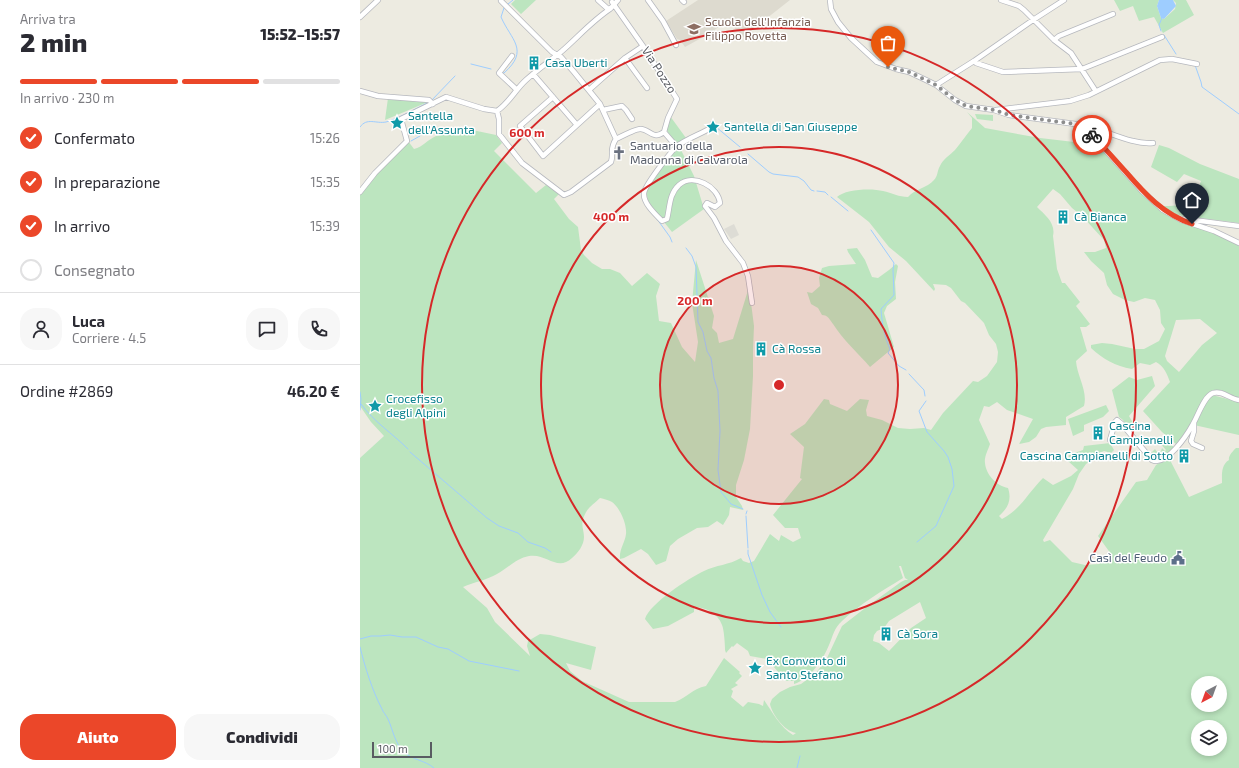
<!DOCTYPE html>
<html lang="it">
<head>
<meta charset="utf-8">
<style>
  :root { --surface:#fff; --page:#f7f7f7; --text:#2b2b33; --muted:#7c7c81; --line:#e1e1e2; --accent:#eb4729 }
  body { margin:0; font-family:"Exo 2",sans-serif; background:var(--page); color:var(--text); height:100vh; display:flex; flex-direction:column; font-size:15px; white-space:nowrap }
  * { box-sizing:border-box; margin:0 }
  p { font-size:13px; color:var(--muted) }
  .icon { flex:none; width:22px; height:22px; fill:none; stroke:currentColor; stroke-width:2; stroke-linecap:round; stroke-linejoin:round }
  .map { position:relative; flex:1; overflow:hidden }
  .panel { display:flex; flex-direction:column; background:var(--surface); width:360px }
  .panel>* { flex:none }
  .needle { width:26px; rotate:221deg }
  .controls { position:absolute; left:831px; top:676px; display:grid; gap:8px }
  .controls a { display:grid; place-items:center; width:36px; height:36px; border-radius:50%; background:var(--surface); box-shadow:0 2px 6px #0003; font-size:20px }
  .scale { position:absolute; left:12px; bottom:10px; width:60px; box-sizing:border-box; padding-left:4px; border:2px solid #595c62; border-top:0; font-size:11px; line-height:14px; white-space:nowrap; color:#595c62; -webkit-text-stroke:3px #fff; paint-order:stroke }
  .pin { position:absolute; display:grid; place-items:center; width:34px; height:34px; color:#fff; margin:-41px -17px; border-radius:50% 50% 50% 0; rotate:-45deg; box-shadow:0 0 4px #0007 }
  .pin .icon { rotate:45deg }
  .courier { position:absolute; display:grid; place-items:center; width:40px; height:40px; margin:-20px; border:3px solid #eb4729; border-radius:50%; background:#fff; color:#222; box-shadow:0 1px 5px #0007 }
  .headline em { font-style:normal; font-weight:800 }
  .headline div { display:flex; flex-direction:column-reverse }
  .headline { display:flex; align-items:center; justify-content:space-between; height:68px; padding:0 20px }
  h1 { font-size:26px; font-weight:800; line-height:30px }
  .bar { display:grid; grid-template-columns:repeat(4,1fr); gap:6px 4px; align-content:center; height:48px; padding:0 20px }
  .bar i { height:5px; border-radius:3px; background:var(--line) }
  .bar .on { background:var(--accent) }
  .bar p { grid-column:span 4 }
  .line { display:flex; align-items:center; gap:10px; padding:0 20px; border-top:1px solid var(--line) }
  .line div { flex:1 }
  .round { display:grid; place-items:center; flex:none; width:42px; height:42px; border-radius:16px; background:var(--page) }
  ol { padding:0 20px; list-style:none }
  li { display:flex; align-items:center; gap:12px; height:44px }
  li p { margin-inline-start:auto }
  li .icon { padding:4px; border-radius:50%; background:var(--accent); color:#fff; stroke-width:4 }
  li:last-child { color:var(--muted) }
  li i { width:22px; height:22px; border:2px solid var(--line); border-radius:50% }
  .button { display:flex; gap:8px; margin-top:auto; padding:8px 20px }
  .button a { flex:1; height:46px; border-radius:16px; background:var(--accent); color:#fff; font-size:16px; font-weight:800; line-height:46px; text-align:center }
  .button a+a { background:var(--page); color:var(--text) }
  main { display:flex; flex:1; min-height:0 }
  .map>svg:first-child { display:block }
  .industrial { fill:#dddcd5 }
  .education { fill:#dddacf }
  .green { fill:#bce5bf; fill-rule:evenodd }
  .water { fill:#9ecdff }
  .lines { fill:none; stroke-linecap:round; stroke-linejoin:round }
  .stream { stroke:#9ecdff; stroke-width:1 }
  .minor-casing { stroke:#b6b8be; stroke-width:6 }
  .minor { stroke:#fff; stroke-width:4.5 }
  .done { stroke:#8d8e8e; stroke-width:4; stroke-dasharray:0 7.2 }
  .route { stroke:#eb4729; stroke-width:5 }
  .ring { fill:none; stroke:#d62828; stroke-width:2 }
  .labels { text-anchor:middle; stroke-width:3; stroke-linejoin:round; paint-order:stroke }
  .education-label { font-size:12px; fill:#785e54; stroke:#fff; text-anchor:start }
  .culture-label { font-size:12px; fill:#0d838f; stroke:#fff; text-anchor:start }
  .street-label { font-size:12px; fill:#595c62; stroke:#fff }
  .worship-label { font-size:12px; fill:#5b616d; stroke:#fff; text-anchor:start }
  .service-label { font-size:12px; fill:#4e5e75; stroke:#fff; text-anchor:end }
  .centre { fill:#d62828; stroke:#fff; stroke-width:2 }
  .ring-label { font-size:12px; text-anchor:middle; font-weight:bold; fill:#d62828; stroke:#fff; stroke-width:3; stroke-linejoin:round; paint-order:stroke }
</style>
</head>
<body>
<main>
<section class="panel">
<div class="headline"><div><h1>2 min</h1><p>Arriva tra</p></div><em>15:52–15:57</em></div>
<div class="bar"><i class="on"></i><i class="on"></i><i class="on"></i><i></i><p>In arrivo · 230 m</p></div>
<ol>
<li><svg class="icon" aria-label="check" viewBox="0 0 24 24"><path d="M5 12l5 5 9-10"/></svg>Confermato<p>15:26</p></li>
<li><svg class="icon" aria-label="check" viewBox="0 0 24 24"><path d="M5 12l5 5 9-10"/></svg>In preparazione<p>15:35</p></li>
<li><svg class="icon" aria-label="check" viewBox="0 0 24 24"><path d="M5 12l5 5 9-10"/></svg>In arrivo<p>15:39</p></li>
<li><i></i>Consegnato</li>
</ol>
<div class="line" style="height:72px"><a class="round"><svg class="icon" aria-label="person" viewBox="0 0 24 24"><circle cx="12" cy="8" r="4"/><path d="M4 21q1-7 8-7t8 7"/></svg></a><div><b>Luca</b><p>Corriere · 4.5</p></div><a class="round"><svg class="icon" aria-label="chat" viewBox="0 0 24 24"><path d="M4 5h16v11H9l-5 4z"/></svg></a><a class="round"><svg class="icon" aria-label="phone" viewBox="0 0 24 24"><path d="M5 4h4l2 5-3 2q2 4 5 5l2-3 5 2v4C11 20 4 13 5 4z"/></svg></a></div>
<div class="line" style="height:52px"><div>Ordine #2869</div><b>46.20 €</b></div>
<div class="button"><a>Aiuto</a><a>Condividi</a></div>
</section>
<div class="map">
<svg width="879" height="768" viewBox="0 0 879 768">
  <rect width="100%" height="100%" fill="#edebe1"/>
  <!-- industrial -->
  <path class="industrial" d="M374 224 379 235 371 239 364 229Z"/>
  <!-- education -->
  <path class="education" d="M338 0H430L383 37 368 21 345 36 325 47 320 40 317 39 306 21Z"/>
  <!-- green -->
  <path class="green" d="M155 0H176L161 14 151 4Z
    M754 0H799L797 6 801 18 804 19 815 9 816 3 813 0H826L834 15 803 33 794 17 779 21 773 6 760 11Z
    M28 98 68 102 25 120Z
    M607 112 625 128 680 138 714 142 718 140 719 133 724 134 725 130 728 133 727 134 728 136 730 135 771 181 820 221 856 234 879 245V398L851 391 822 437 817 444H816L802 432 783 411 810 382C807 374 804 366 796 362L790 365 780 363 772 369C755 366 743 359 731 348V345L742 343 752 344 775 349H784L799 341 805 329 801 323 800 310 795 300 785 298 774 302 765 300 753 294 747 285 744 273 731 261 724 252H735L746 248 744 240 722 216 712 208 700 194 693 189 677 207C685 215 696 223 693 236L697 269 702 283H705L720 302 716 306 730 324 726 327H720L727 351 716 361C717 376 728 391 724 406L706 417V425L686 427 681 429 676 437 669 442 659 444 673 419 647 410 637 402 629 407 624 406 619 420 630 444C628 450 624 457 625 463 626 475 637 486 648 488 652 500 648 508 639 516L642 519C662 508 667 494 683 478L693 485 711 476 718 470 708 461 709 455 723 450 724 446 750 443 754 450 751 453 744 451 739 453 736 457 726 464 719 474 713 489 683 540 684 542 690 540 712 562 725 565 739 564 751 554 738 536 776 482 787 480 796 465 811 456V462L829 497 862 483C862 474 861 465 869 460 868 456 873 451 876 448H879V768H0V458L24 436 11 422 0 406V194L13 178 48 141 54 149C63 147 67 140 76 136 84 133 89 137 98 131V127L136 135 142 143 134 151 176 193 186 185 200 193 194 199 209 219 218 227 221 250 224 255 232 263 242 269H250L260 273 272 286 287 273 300 284 296 296 299 321 311 323 322 347 335 362 338 342 332 303 336 260 354 316 352 328 357 333 359 343 373 339 389 287 394 326 393 350V376L390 429 384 460 376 485V497L382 506 383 510 370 507 369 515 363 525 357 521 348 527 337 528 318 539 310 546 306 561 296 565 288 554 281 549 264 558 260 559C259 549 265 543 266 534 267 524 260 508 252 502 249 500 244 499 240 498 232 506 227 507 223 519 221 525 224 531 224 537 224 545 218 553 212 558 197 572 187 553 169 556 157 558 148 568 137 574 127 580 114 582 103 587L127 608 135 622 170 656 167 646 168 641 180 634 190 635 236 647 231 670 206 663 210 671 222 681 269 702H315C328 697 332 689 346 686L364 658 380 672 379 673 382 676 375 683 378 685 371 689 373 691 371 697 383 707 388 702 399 704 403 706 404 700C413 713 420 727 433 735L436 733C424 731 412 714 410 704L412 699 420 692 430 687 441 684 456 673 467 658 482 626 509 605 541 582 545 580H548L545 578 541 566H539L543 578C522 591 500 604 482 621 474 628 473 636 469 645 463 660 450 679 434 684V681H426L407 659 390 656 388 651 377 643 373 647 372 646 366 653 365 650C365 645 364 629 362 625 358 613 345 607 334 607V612L308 626 293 629 285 619C289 604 329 578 344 571 356 565 369 565 381 558L383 561 389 563 394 561 410 534 419 541 421 535 433 542 441 538 438 528H425L413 515 442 479 440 478 444 447 430 434 445 424 464 399 469 400 470 404 487 411 500 399 509 400 506 410 507 416 522 420 538 428 550 429 564 428 571 430 583 413 613 381 618 382 627 376 637 362 638 352 636 344 629 335 624 323 605 303 601 301 591 288 586 285 573 284 575 289 574 291 546 261 529 247 509 222 477 197C485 189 512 188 523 191 532 193 539 197 548 197 555 189 567 188 574 180 578 176 577 171 580 166 583 159 590 155 595 150 601 143 606 135 612 128V118ZM840 319 857 333 842 345 819 372 807 361 805 356 816 320ZM560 602 566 618 551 628 529 651 519 643 513 641 514 635 517 631 524 628 529 621ZM838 683H860V705H838ZM838 727H860V749H838Z
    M615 114 633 115V121L617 119Z
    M310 116 326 138 317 144 308 134V131L307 132 305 129Z
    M799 145 809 148 840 164 879 179V223L817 215 801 206C824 206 833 205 841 181L824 174 817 182 791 167Z
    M320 148 334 176 344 209 312 232 288 202 286 189 315 149Z
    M497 248 505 260 512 277 518 278 529 270 536 264 538 266 535 282 536 299 527 306 524 313 534 347 510 367C498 353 483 340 473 324 470 320 468 315 462 315L458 308 451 304 447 292 452 293 460 286 459 278 462 268 469 266 496 264 488 252 487 249Z
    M792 376 795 386 769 416 773 423 768 429 790 454 795 449 797 452 801 451 802 448 805 451 806 450 800 443 803 438 814 447 803 459 797 461 792 459 768 429 763 420 759 417 752 390 769 377 777 380Z
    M852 395 879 402V435L834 425 848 399Z
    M746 405 749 411 743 417 724 425V431L713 436 708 419Z"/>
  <!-- water -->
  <path class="water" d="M799 0H813L816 6 804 19 801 18 797 6Z"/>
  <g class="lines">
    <!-- stream -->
    <path class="stream" d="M148 4 153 0
      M801 31 799 25 802 18
      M804 35 816 54
      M111 64 131 69
      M835 65 841 82 842 87 879 114
      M142 73H144C170 50 151 40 141 17L144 8
      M71 101 95 76
      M351 122 352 123
      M0 127C7 117 16 124 26 122 35 120 59 107 69 102
      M356 127 380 147
      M51 141 60 136
      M388 154 409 172 413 174 438 177 444 181 451 190 454 191
      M457 191 465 192 468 195
      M471 197 488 211
      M297 219 310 237 312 242
      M511 230 534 263 533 270 534 295 521 309C522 323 524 336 530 349L528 353 539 366 546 370
      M326 248 332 256 336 267 338 322 343 332 347 351 351 358 354 378 358 391 360 431 358 470 361 492 371 504 383 509
      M549 374 564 390 565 396
      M0 392 1 399 0 410
      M1 404C14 422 32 433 48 449
      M50 452 127 518 139 526 158 533 168 542 185 548 191 552
      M386 514 387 511
      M386 516 388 548
      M557 542 576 526 594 486 592 469 588 457 584 451 567 432 559 411 566 401
      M388 550V554L402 595 410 612 421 627
      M0 639 11 636H20L30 635 42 637H56L78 647 88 649 109 661 159 671
      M0 647C5 667 12 690 22 709 23 712 26 715 28 719 33 730 35 744 44 752 52 760 65 760 74 768
      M437 768 440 756"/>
    <!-- minor casing -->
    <g class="minor-casing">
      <path id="minor" d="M238 0 248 9 251 8 258 0
        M288 0 303 21 316 45
        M322 0 324 2
        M470 0 471 9 478 22 491 38 517 62 536 69 549 72 566 80 576 85 595 100 606 106 634 110 649 115 723 125 782 191 803 210 821 220 854 231 879 243
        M641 0 659 6 664 10 694 40 711 53 735 90V91
        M252 2 283 46 317 99 308 118 304 132 317 147
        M0 17 18 0
        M694 40 699 36 753 14
        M152 56 139 73 157 90
        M265 58 287 88
        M614 61 616 63 643 72 722 69 802 37
        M173 74 217 125
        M576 85 614 61 673 20 704 0
        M229 90 265 58 283 46
        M0 91 18 96 69 100 73 104
        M193 97 160 126 183 156 240 104
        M243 110 262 106 266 110 272 119
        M636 110 710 101 729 95 800 60 812 59 837 64
        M137 111 139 119V134L162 163 204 195 211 192 251 162C254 153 249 149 256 139L240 104 214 72 201 57 192 52 141 1
        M723 125C746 130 771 145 793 143
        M354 126C342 134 327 138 316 147 310 153 285 185 284 193 283 203 295 214 302 221L307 219C310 207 309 194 319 185 333 173 358 186 360 203L355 207 347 203 345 206 354 218 366 241 383 263 388 276 392 303
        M256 139C260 137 277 129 280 129 289 128 292 141 304 132
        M0 192 15 173 47 141 41 119 86 97 124 109 137 111C149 103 155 90 166 80 177 70 190 61 202 51 218 37 232 21 250 9
        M822 220 826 219 879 226
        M834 423V431L831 441 833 444 842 448
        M750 440 755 422 757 420 762 424 792 460C806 467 827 435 833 424 838 416 844 396 853 393 862 390 870 399 879 400"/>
    </g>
    <!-- minor -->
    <use href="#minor" class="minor"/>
  </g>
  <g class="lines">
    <!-- done -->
    <path class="done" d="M528 67 549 72 566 80 576 85 595 100 606 106 634 110 649 115 723 125 732 135"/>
    <!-- route -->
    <path class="route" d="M732 135C744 147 755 160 766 172 785 194 803 214 832 224"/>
  </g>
  <!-- distance rings -->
  <circle cx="419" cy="385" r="119" fill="#d62828" fill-opacity=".12"/>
  <g class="ring">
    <circle cx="419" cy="385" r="119"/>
    <circle cx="419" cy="385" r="238"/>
    <circle cx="419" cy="385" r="357"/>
  </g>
  <!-- icons -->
  <defs>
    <g id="school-bare" transform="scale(1.08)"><path d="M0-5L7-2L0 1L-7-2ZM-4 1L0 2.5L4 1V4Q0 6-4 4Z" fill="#8d6e63" stroke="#fff" stroke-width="2.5" paint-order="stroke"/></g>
    <g id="building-bare" transform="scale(1.08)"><path d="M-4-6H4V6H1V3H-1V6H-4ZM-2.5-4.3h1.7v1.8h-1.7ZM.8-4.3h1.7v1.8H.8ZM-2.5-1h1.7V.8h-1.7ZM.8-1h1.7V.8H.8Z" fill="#0f9aa8" stroke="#fff" stroke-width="2.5" paint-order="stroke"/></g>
    <g id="sight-bare" transform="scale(1.08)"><path d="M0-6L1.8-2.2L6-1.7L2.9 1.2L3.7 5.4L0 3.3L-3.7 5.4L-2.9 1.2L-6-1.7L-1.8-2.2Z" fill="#0f9aa8" stroke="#fff" stroke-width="2.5" paint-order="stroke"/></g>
    <g id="church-bare" transform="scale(1.08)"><path d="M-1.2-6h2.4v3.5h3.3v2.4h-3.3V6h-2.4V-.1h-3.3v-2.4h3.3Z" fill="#6b7280" stroke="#fff" stroke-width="2.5" paint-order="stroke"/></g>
    <g id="civic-bare" transform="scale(1.08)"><path d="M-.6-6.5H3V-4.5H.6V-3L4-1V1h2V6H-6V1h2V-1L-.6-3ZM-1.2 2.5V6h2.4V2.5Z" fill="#5c6f8a" stroke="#fff" stroke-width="2.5" paint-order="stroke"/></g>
  </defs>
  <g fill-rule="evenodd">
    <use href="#school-bare" x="334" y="29"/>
    <use href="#building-bare" x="174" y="63"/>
    <use href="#sight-bare" x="37" y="123"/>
    <use href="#sight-bare" x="353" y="127"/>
    <use href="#church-bare" x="259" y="153"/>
    <use href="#building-bare" x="703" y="217"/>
    <use href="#building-bare" x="401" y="349"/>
    <use href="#sight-bare" x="15" y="406"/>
    <use href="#building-bare" x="738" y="433"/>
    <use href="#building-bare" x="824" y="456"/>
    <use href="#civic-bare" x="818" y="558"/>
    <use href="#building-bare" x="526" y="634"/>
    <use href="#sight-bare" x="395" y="668"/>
  </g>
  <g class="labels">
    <!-- education labels -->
    <g class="education-label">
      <text x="345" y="26">Scuola dell'Infanzia<tspan x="345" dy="14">Filippo Rovetta</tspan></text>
    </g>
    <!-- culture labels -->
    <g class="culture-label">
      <text x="185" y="67">Casa Uberti</text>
      <text x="48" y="120">Santella<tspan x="48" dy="14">dell'Assunta</tspan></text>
      <text x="364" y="131">Santella di San Giuseppe</text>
      <text x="714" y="221">Cà Bianca</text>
      <text x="412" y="353">Cà Rossa</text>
      <text x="26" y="403">Crocefisso<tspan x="26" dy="14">degli Alpini</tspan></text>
      <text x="749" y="430">Cascina<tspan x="749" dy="14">Campianelli</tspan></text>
      <text x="813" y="460" text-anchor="end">Cascina Campianelli di Sotto</text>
      <text x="537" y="638">Cà Sora</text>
      <text x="406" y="665">Ex Convento di<tspan x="406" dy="14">Santo Stefano</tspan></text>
    </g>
    <!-- street labels -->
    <g class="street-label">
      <text transform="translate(299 70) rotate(57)" y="4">Via Pozzo</text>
    </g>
    <!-- worship labels -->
    <g class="worship-label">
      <text x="270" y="150">Santuario della<tspan x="270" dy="14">Madonna di Calvarola</tspan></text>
    </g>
    <!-- service labels -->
    <g class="service-label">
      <text x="807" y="562">Casì del Feudo</text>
    </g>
  </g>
  <circle cx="419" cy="385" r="6" class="centre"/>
  <g class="ring-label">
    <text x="167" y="137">600 m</text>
    <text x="251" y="221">400 m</text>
    <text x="335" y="305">200 m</text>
  </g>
</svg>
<div class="controls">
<a><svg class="needle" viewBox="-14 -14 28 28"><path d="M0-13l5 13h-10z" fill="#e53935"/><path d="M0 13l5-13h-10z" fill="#7c7c81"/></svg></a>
<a><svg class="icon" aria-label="layers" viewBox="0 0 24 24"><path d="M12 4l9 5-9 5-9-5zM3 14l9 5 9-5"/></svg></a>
</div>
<div class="scale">100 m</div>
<div class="pin" style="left:528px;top:67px;background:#ea580c"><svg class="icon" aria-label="bag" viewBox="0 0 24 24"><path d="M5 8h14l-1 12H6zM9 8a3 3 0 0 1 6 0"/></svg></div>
<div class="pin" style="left:832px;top:224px;background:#1f2937"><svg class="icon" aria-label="home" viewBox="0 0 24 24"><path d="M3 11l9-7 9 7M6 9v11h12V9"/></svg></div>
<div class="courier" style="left:732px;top:135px"><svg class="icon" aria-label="bike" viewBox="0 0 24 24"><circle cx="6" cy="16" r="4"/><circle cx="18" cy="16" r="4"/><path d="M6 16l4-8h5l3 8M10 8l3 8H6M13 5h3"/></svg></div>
</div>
</main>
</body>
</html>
